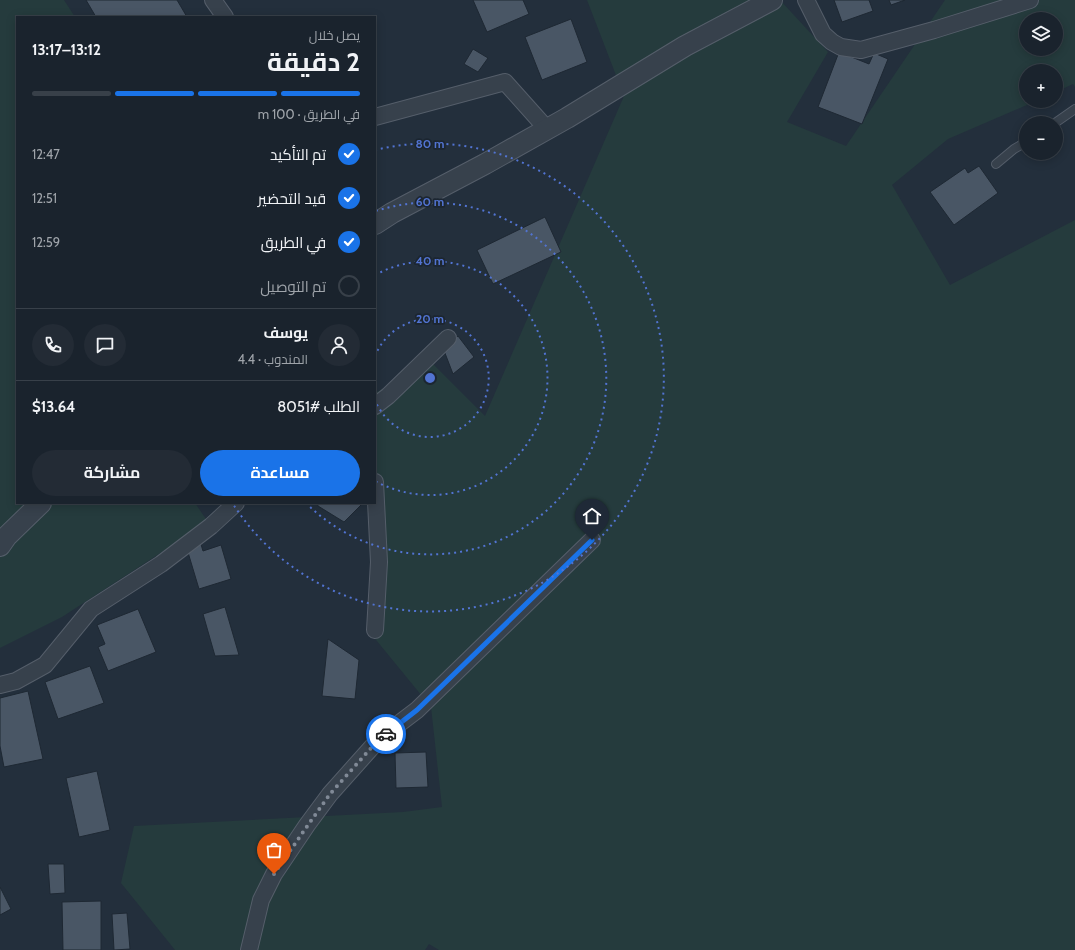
<!DOCTYPE html>
<html lang="ar">
<head>
<meta charset="utf-8">
<style>
  :root { --surface:#1a232d; --page:#232b35; --text:#f1f3f6; --muted:#9fa4aa; --line:#384049; --accent:#1a73e8 }
  body { margin:0; font-family:Cabin,Cairo,sans-serif; background:var(--page); color:var(--text); direction:rtl; height:100vh; display:flex; flex-direction:column; font-size:15px; white-space:nowrap }
  * { box-sizing:border-box; margin:0 }
  p { font-size:13px; color:var(--muted) }
  .icon { flex:none; width:22px; height:22px; fill:none; stroke:currentColor; stroke-width:2; stroke-linecap:round; stroke-linejoin:round }
  .map { position:relative; flex:1; overflow:hidden; direction:ltr }
  .sheet { position:absolute; left:16px; top:16px; width:360px; height:488px; display:flex; flex-direction:column; background:var(--surface); border-radius:0px; box-shadow:0 2px 10px #0003,0 0 0 1px var(--line); direction:rtl }
  .sheet>* { flex:none }
  .buttons { position:absolute; left:1019px; top:12px; display:grid; gap:8px }
  .buttons a { display:grid; place-items:center; width:44px; height:44px; border-radius:50%; background:var(--surface); box-shadow:0 2px 10px #0003,0 0 0 1px var(--line); font-size:20px }
  .pin { position:absolute; display:grid; place-items:center; width:34px; height:34px; color:#fff; margin:-41px -17px; border-radius:50% 50% 50% 0; rotate:-45deg; box-shadow:0 0 4px #0007 }
  .pin .icon { rotate:45deg }
  .courier { position:absolute; display:grid; place-items:center; width:40px; height:40px; margin:-20px; border:3px solid #1a73e8; border-radius:50%; background:#fff; color:#222; box-shadow:0 1px 5px #0007 }
  .summary em { font-style:normal; font-weight:700 }
  .summary div { display:flex; flex-direction:column-reverse }
  .summary { display:flex; align-items:center; justify-content:space-between; height:68px; padding:0 16px }
  h1 { font-size:26px; font-weight:700; line-height:30px }
  .bar { display:grid; grid-template-columns:repeat(4,1fr); gap:6px 4px; align-content:center; height:48px; padding:0 16px }
  .bar i { height:5px; border-radius:3px; background:var(--line) }
  .bar .current { background:var(--accent) }
  .bar p { grid-column:span 4 }
  .line { display:flex; align-items:center; gap:10px; padding:0 16px; border-top:1px solid var(--line) }
  .line div { flex:1 }
  .round { display:grid; place-items:center; flex:none; width:42px; height:42px; border-radius:21px; background:var(--page) }
  ol { padding:0 16px; list-style:none }
  li { display:flex; align-items:center; gap:12px; height:44px }
  li p { margin-inline-start:auto }
  li .icon { padding:4px; border-radius:50%; background:var(--accent); color:#fff; stroke-width:4 }
  li:last-child { color:var(--muted) }
  li i { width:22px; height:22px; border:2px solid var(--line); border-radius:50% }
  .action { display:flex; gap:8px; margin-top:auto; padding:8px 16px }
  .action a { flex:1; height:46px; border-radius:24px; background:var(--accent); color:#fff; font-size:16px; font-weight:700; line-height:46px; text-align:center }
  .action a+a { background:var(--page); color:var(--text) }
  .map>svg:first-child { display:block }
  .green { fill:#253b3d; fill-rule:evenodd }
  .building { fill:#495665; stroke:#1e2833 }
  .lines { fill:none; stroke-linecap:round; stroke-linejoin:round }
  .service-casing { stroke:#555e6a; stroke-width:10 }
  .minor-casing { stroke:#555e6a; stroke-width:18 }
  .tertiary-casing { stroke:#555e6a; stroke-width:22 }
  .service { stroke:#37414c; stroke-width:8 }
  .minor { stroke:#37414c; stroke-width:16 }
  .tertiary { stroke:#37414c; stroke-width:20 }
  .done { stroke:#818a97; stroke-width:4; stroke-dasharray:0 7.2 }
  .route { stroke:#1a73e8; stroke-width:5 }
  .ring { fill:none; stroke:#5274d2; stroke-width:2; stroke-dasharray:2 4 }
  .centre { fill:#5274d2; stroke:#1c2631; stroke-width:2 }
  .ring-label { font-size:12px; text-anchor:middle; font-weight:bold; fill:#5274d2; stroke:#1c2631; stroke-width:3.5; stroke-linejoin:round; paint-order:stroke }
</style>
</head>
<body>
<div class="map">
<svg width="1075" height="950" viewBox="0 0 1075 950">
  <rect width="100%" height="100%" fill="#232f3c"/>
  <!-- green -->
  <path class="green" d="M0 0H64L75 17H17V503H195L208 522 62 617 0 648Z
    M587 0H780L828 52 787 122 846 146 945 0H1075V87L1073 84 1056 92V71H1026V101H1036L948 139 892 185 950 285 1075 220V950H439L429 944 425 950H175L121 883 134 826 403 812 442 807 431 707 372 635 375 503V393L431 362 485 416 624 96ZM1026 19H1056V49H1026Z"/>
  <!-- building -->
  <path class="building" d="M86 0H177L187 17H96Z
    M473 0H523L529 14 487 32Z
    M834 0H869L873 11 842 22Z
    M889 0H905L891 5Z
    M571 19 587 62 542 80 525 37Z
    M473 49 488 58 478 72 464 64Z
    M839 52 869 64 874 53 888 59 862 124 818 107Z
    M979 166 998 193 954 225 930 192 965 168 968 173Z
    M545 217 561 252 493 284 477 250Z
    M458 336 474 357 453 374 443 348Z
    M317 503H363L344 522 318 506Z
    M200 541 203 551 221 545 231 579 199 589 187 549Z
    M225 607 239 655 215 656 203 614Z
    M138 609 156 652 108 671 98 647 105 644 97 625Z
    M328 639 359 660 355 699 322 696Z
    M90 666 104 703 58 719 45 682Z
    M28 691 43 759 4 767 0 746V698Z
    M426 752 428 787 396 788 395 753Z
    M97 771 110 830 79 837 66 778Z
    M48 864H64L65 893 50 894Z
    M0 887 11 909 0 915Z
    M101 901V950H63L62 902Z
    M127 913 130 949 114 950 112 914Z"/>
  <g class="lines">
    <!-- service casing -->
    <g class="service-casing">
      <path id="service" d="M1055 123 1075 109
        M996 164 1014 149 1026 142"/>
    </g>
    <!-- minor casing -->
    <g class="minor-casing">
      <path id="minor" d="M213 0 225 17
        M806 0 823 34 832 42 841 47 861 50 934 30 1030 0
        M375 117 505 82 547 129
        M375 406 388 396 448 338
        M375 482 379 562 375 630
        M0 685 16 681 45 665 91 609 161 564 211 526 236 503
        M249 950 261 900 274 874 307 825 330 794 380 738 417 710 592 540"/>
    </g>
    <!-- tertiary casing -->
    <g class="tertiary-casing">
      <path id="tertiary" d="M375 224 392 213 485 164 567 118 685 46 772 0
        M0 546 7 536 41 503"/>
    </g>
    <!-- service -->
    <use href="#service" class="service"/>
    <!-- minor -->
    <use href="#minor" class="minor"/>
    <!-- tertiary -->
    <use href="#tertiary" class="tertiary"/>
  </g>
  <g class="lines">
    <!-- done -->
    <path class="done" d="M274 874 308 825 330 794 380 738 386 734"/>
    <!-- route -->
    <path class="route" d="M386 734 417 710 592 540"/>
  </g>
  <!-- distance rings -->
  <g class="ring">
    <path d="M375 356A59 59 0 1 1 375 400"/>
    <path d="M375 275A117 117 0 1 1 375 481"/>
    <path d="M376 211A176 176 0 1 1 307 504"/>
    <path d="M375 150A234 234 0 1 1 233 504"/>
  </g>
  <circle cx="430" cy="378" r="6" class="centre"/>
  <g class="ring-label">
    <text x="430" y="148">80 m</text>
    <text x="430" y="206">60 m</text>
    <text x="430" y="265">40 m</text>
    <text x="430" y="323">20 m</text>
  </g>
</svg>
<div class="buttons">
<a><svg class="icon" aria-label="layers" viewBox="0 0 24 24"><path d="M12 4l9 5-9 5-9-5zM3 14l9 5 9-5"/></svg></a>
<a>+</a>
<a>−</a>
</div>
<div class="pin" style="left:274px;top:874px;background:#ea580c"><svg class="icon" aria-label="bag" viewBox="0 0 24 24"><path d="M5 8h14l-1 12H6zM9 8a3 3 0 0 1 6 0"/></svg></div>
<div class="pin" style="left:592px;top:540px;background:#1f2937"><svg class="icon" aria-label="home" viewBox="0 0 24 24"><path d="M3 11l9-7 9 7M6 9v11h12V9"/></svg></div>
<div class="courier" style="left:386px;top:734px"><svg class="icon" aria-label="car" viewBox="0 0 24 24"><path d="M5 17H2v-5l4-1 3-4h7l3 4 3 1v5h-3M9 17h6M6 11h13"/><circle cx="7" cy="17" r="2"/><circle cx="17" cy="17" r="2"/></svg></div>
<section class="sheet">
<div class="summary"><div><h1>2 دقيقة</h1><p>يصل خلال</p></div><em>13:12–13:17</em></div>
<div class="bar"><i class="current"></i><i class="current"></i><i class="current"></i><i></i><p>في الطريق · 100 m</p></div>
<ol>
<li><svg class="icon" aria-label="check" viewBox="0 0 24 24"><path d="M5 12l5 5 9-10"/></svg>تم التأكيد<p>12:47</p></li>
<li><svg class="icon" aria-label="check" viewBox="0 0 24 24"><path d="M5 12l5 5 9-10"/></svg>قيد التحضير<p>12:51</p></li>
<li><svg class="icon" aria-label="check" viewBox="0 0 24 24"><path d="M5 12l5 5 9-10"/></svg>في الطريق<p>12:59</p></li>
<li><i></i>تم التوصيل</li>
</ol>
<div class="line" style="height:72px"><a class="round"><svg class="icon" aria-label="person" viewBox="0 0 24 24"><circle cx="12" cy="8" r="4"/><path d="M4 21q1-7 8-7t8 7"/></svg></a><div><b>يوسف</b><p>المندوب · 4.4</p></div><a class="round"><svg class="icon" aria-label="chat" viewBox="0 0 24 24"><path d="M4 5h16v11H9l-5 4z"/></svg></a><a class="round"><svg class="icon" aria-label="phone" viewBox="0 0 24 24"><path d="M5 4h4l2 5-3 2q2 4 5 5l2-3 5 2v4C11 20 4 13 5 4z"/></svg></a></div>
<div class="line" style="height:52px"><div>الطلب #8051</div><b>$13.64</b></div>
<div class="action"><a>مساعدة</a><a>مشاركة</a></div>
</section>
</div>
</body>
</html>
